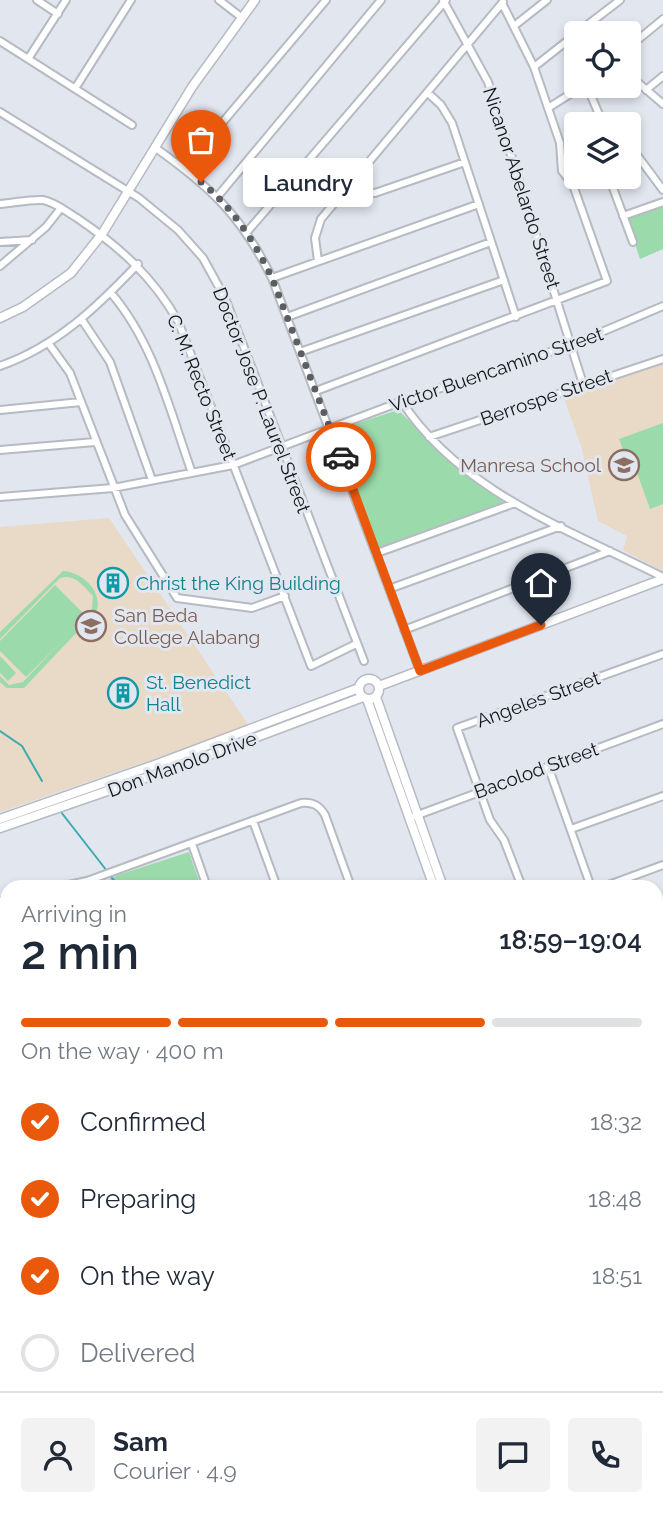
<!DOCTYPE html>
<html lang="en">
<head>
<meta charset="utf-8">
<style>
  :root { --surface:#fff; --page:#f2f2f3; --text:#1f2937; --muted:#747a83; --line:#e0e1e3; --accent:#ea580c }
  body { margin:0; font-family:Raleway,sans-serif; background:var(--page); color:var(--text); height:100vh; display:flex; flex-direction:column; font-size:26px; white-space:nowrap }
  * { box-sizing:border-box; margin:0 }
  p { font-size:23px; color:var(--muted) }
  .icon { flex:none; width:38px; height:38px; fill:none; stroke:currentColor; stroke-width:2; stroke-linecap:round; stroke-linejoin:round }
  .map { position:relative; flex:1; overflow:hidden }
  .sheet { position:absolute; left:0px; top:880px; width:663px; height:653px; display:flex; flex-direction:column; background:var(--surface); border-radius:21px 21px 0 0; box-shadow:0 4px 10px #0003 }
  .sheet>* { flex:none }
  .controls { position:absolute; left:564px; top:21px; display:grid; gap:14px }
  .controls a { display:grid; place-items:center; width:77px; height:77px; border-radius:7px; background:var(--surface); box-shadow:0 4px 10px #0003; font-size:35px }
  .pin { position:absolute; display:grid; place-items:center; width:60px; height:60px; color:#fff; margin:-72px -30px; border-radius:50% 50% 50% 0; rotate:-45deg; box-shadow:0 0 7px #0007 }
  .pin .icon { rotate:45deg }
  .courier { position:absolute; display:grid; place-items:center; width:70px; height:70px; margin:-35px; border:5px solid #ea580c; border-radius:50%; background:#fff; color:#222; box-shadow:0 2px 9px #0007 }
  .bubble { position:absolute; height:49px; border-radius:7px; background:var(--surface); box-shadow:0 4px 10px #0003; font-size:23px; font-weight:600; line-height:49px; text-align:center }
  .overview em { font-style:normal; font-weight:600 }
  .overview div { display:flex; flex-direction:column-reverse }
  .overview { display:flex; align-items:center; justify-content:space-between; height:119px; padding:0 21px }
  h1 { font-size:46px; font-weight:600; line-height:52px }
  .bar { display:grid; grid-template-columns:repeat(4,1fr); gap:10px 7px; align-content:center; height:84px; padding:0 21px }
  .bar i { height:9px; border-radius:5px; background:var(--line) }
  .bar .on { background:var(--accent) }
  .bar p { grid-column:span 4 }
  .line { display:flex; align-items:center; gap:18px; padding:0 21px; border-top:2px solid var(--line) }
  .line div { flex:1 }
  .round { display:grid; place-items:center; flex:none; width:74px; height:74px; border-radius:7px; background:var(--page) }
  ol { padding:0 21px; list-style:none }
  li { display:flex; align-items:center; gap:21px; height:77px }
  li p { margin-inline-start:auto }
  li .icon { padding:7px; border-radius:50%; background:var(--accent); color:#fff; stroke-width:4 }
  li:last-child { color:var(--muted) }
  li i { width:38px; height:38px; border:4px solid var(--line); border-radius:50% }
  .map>svg:first-child { display:block }
  .education { fill:#e9d9c7 }
  .green { fill:#9bdaab }
  .lines { fill:none; stroke-linecap:round; stroke-linejoin:round }
  .stream { stroke:#3babaf; stroke-width:2 }
  .street-casing { stroke:#b6bac2; stroke-width:10 }
  .secondary-casing { stroke:#b6bac2; stroke-width:11 }
  .street { stroke:#fff; stroke-width:6 }
  .secondary { stroke:#fff; stroke-width:8 }
  .done { stroke:#5b5e63; stroke-width:7; stroke-dasharray:0 12.6 }
  .route { stroke:#ea580c; stroke-width:9 }
  .labels { text-anchor:middle; stroke-width:6; stroke-linejoin:round; paint-order:stroke }
  .street-label { font-size:19px; fill:#131518; stroke:#e2e6ef }
  .education-label { font-size:19px; fill:#785e54; stroke:#e2e6ef; text-anchor:end }
  .culture-label { font-size:19px; fill:#0d838f; stroke:#e2e6ef; text-anchor:start }
</style>
</head>
<body>
<div class="map">
<svg width="663" height="1532" viewBox="0 0 663 1532">
  <rect width="100%" height="100%" fill="#e2e6ef"/>
  <!-- education -->
  <path class="education" d="M663 364V571L623 550 627 536 598 521 582 449 563 396Z
    M109 518 249 726 0 812V527Z"/>
  <!-- green -->
  <path class="green" d="M663 202V249L640 259 626 216Z
    M398 410 454 464 504 502 377 552 334 431Z
    M663 423V504L650 509 636 470 631 471 619 439Z
    M63 571C83 572 104 593 96 612L24 688H7L0 682V676L9 685 23 682 60 643 26 677 0 651V641L55 585 86 616 92 610 93 596C83 586 75 573 60 578L0 639V632Z
    M0 656 16 673 8 681 0 673Z
    M189 852 201 887H96L118 875Z
    M663 1375V1519L656 1521V1377Z
    M0 1392 7 1394V1475L0 1477Z
    M575 1526H642L624 1532H577Z"/>
  <g class="lines">
    <!-- stream -->
    <path class="stream" d="M0 731 22 746 42 781
      M61 812 107 871
      M110 876 120 887"/>
    <!-- street casing -->
    <g class="street-casing">
      <path id="street" d="M37 0 58 14
        M219 0 241 17
        M443 0 488 82 583 384
        M514 26 547 0
        M577 33 620 0
        M0 41 132 125
        M628 48 663 19
        M28 59 66 0
        M534 67 576 34
        M628 74 663 104
        M587 86 603 124
        M76 87 131 0
        M646 90 663 76
        M428 93 441 105 452 123 516 317
        M548 108 583 86
        M0 112 139 198 178 230 203 258 225 298 364 661
        M628 143 663 190
        M157 149C212 188 242 217 272 278L420 671
        M184 168 326 0
        M609 177 633 242
        M350 184 364 192 375 193 465 162
        M218 196 381 0
        M0 204C14 203 30 199 43 200 55 202 67 212 77 218 120 247 152 276 178 321L311 666 356 644
        M623 216 663 202
        M247 232 446 0
        M0 242 32 240
        M318 261 315 238 321 219 503 2
        M0 266 46 227 61 208
        M272 278 479 204
        M111 293C154 343 170 411 192 473
        M287 317 491 242
        M82 320 110 362 152 480
        M49 344 70 373 125 515 177 598 252 608 285 596
        M300 352 504 280
        M0 366C57 346 97 307 138 264
        M316 391 607 281 573 185 562 171 560 143 534 67 502 3
        M402 402C462 493 570 530 663 577
        M0 410 81 402
        M429 437 663 359
        M0 450 95 442
        M0 497 113 488 233 465 408 399 571 345 663 306
        M377 553 515 503
        M389 589 561 526
        M404 630 610 551
        M548 766 591 887
        M415 816 663 724
        M253 821 277 887
        M571 829 663 796
        M192 844 207 887
        M59 887 87 881 301 803C313 802 319 805 325 815L351 887
        M522 887 504 840 490 820 457 728 663 654
        M603 887 663 865
        M0 901 7 900
        M656 937 663 934
        M0 966 7 964
        M656 1007 663 1005
        M0 1029 7 1028
        M656 1086 663 1083
        M0 1100 7 1097
        M0 1141 7 1138
        M660 1144 663 1154
        M0 1193 7 1190
        M0 1251 7 1248
        M0 1312 7 1309
        M2 1388 7 1377
        M0 1481 7 1479
        M0 1527 7 1525
        M123 1532 140 1526
        M259 1532 264 1526
        M510 1532 527 1526
        M642 1532 663 1525"/>
    </g>
    <!-- secondary casing -->
    <g class="secondary-casing">
      <path id="secondary" d="M0 318 23 307 71 273 102 234 192 87 255 0
        M359 689a10 10 0 1 1 20 0a10 10 0 1 1-20 0Z
        M379 686 663 579
        M376 697 443 887
        M367 699 434 887
        M0 819 160 763 359 688
        M0 828 177 767 363 697
        M556 1526 557 1532
        M566 1526 568 1532"/>
    </g>
    <!-- street -->
    <use href="#street" class="street"/>
    <!-- secondary -->
    <use href="#secondary" class="secondary"/>
  </g>
  <g class="lines">
    <!-- done -->
    <path class="done" d="M201 182C233 208 254 241 272 278L341 457"/>
    <!-- route -->
    <path class="route" d="M341 457 420 671 541 625"/>
  </g>
  <!-- icons -->
  <defs>
    <g id="school-ring" transform="scale(1.575)"><circle r="9.5" fill="#e2e6ef" stroke="#8d6e63" stroke-width="1.5"/><path d="M0-5L7-2L0 1L-7-2ZM-4 1L0 2.5L4 1V4Q0 6-4 4Z" fill="#8d6e63"/></g>
    <g id="building-ring" transform="scale(1.575)"><circle r="9.5" fill="#e2e6ef" stroke="#0f9aa8" stroke-width="1.5"/><path d="M-4-6H4V6H1V3H-1V6H-4ZM-2.5-4.3h1.7v1.8h-1.7ZM.8-4.3h1.7v1.8H.8ZM-2.5-1h1.7V.8h-1.7ZM.8-1h1.7V.8H.8Z" fill="#0f9aa8"/></g>
    <g id="university-ring" transform="scale(1.575)"><circle r="9.5" fill="#e2e6ef" stroke="#8d6e63" stroke-width="1.5"/><path d="M0-5L7-2L0 1L-7-2ZM-4 1L0 2.5L4 1V4Q0 6-4 4Z" fill="#8d6e63"/></g>
  </defs>
  <g fill-rule="evenodd">
    <use href="#school-ring" x="624" y="465"/>
    <use href="#building-ring" x="113" y="583"/>
    <use href="#university-ring" x="91" y="626"/>
    <use href="#building-ring" x="123" y="693"/>
  </g>
  <g class="labels">
    <!-- street labels -->
    <g class="street-label">
      <text transform="translate(522 188) rotate(72)" y="7">Nicanor Abelardo Street</text>
      <text transform="translate(496 369) rotate(-19)" y="7">Victor Buencamino Street</text>
      <text transform="translate(202 387) rotate(68)" y="7">C. M. Recto Street</text>
      <text transform="translate(546 397) rotate(-19)" y="7">Berrospe Street</text>
      <text transform="translate(262 400) rotate(69)" y="7">Doctor Jose P. Laurel Street</text>
      <text transform="translate(538 699) rotate(-20)" y="7">Angeles Street</text>
      <text transform="translate(182 764) rotate(-20)" y="7">Don Manolo Drive</text>
      <text transform="translate(536 770) rotate(-20)" y="7">Bacolod Street</text>
    </g>
    <!-- education labels -->
    <g class="education-label">
      <text x="601" y="472">Manresa School</text>
      <text x="114" y="622" text-anchor="start">San Beda<tspan x="114" dy="22">College Alabang</tspan></text>
    </g>
    <!-- culture labels -->
    <g class="culture-label">
      <text x="136" y="590">Christ the King Building</text>
      <text x="146" y="689">St. Benedict<tspan x="146" dy="22">Hall</tspan></text>
    </g>
  </g>
</svg>
<div class="controls">
<a><svg class="icon" aria-label="locate" viewBox="0 0 24 24"><circle cx="12" cy="12" r="6"/><path d="M12 2v4M12 18v4M2 12h4M18 12h4"/></svg></a>
<a><svg class="icon" aria-label="layers" viewBox="0 0 24 24"><path d="M12 4l9 5-9 5-9-5zM3 14l9 5 9-5"/></svg></a>
</div>
<div class="pin" style="left:201px;top:182px;background:#ea580c"><svg class="icon" aria-label="bag" viewBox="0 0 24 24"><path d="M5 8h14l-1 12H6zM9 8a3 3 0 0 1 6 0"/></svg></div>
<div class="pin" style="left:541px;top:625px;background:#1f2937"><svg class="icon" aria-label="home" viewBox="0 0 24 24"><path d="M3 11l9-7 9 7M6 9v11h12V9"/></svg></div>
<div class="courier" style="left:341px;top:457px"><svg class="icon" aria-label="car" viewBox="0 0 24 24"><path d="M5 17H2v-5l4-1 3-4h7l3 4 3 1v5h-3M9 17h6M6 11h13"/><circle cx="7" cy="17" r="2"/><circle cx="17" cy="17" r="2"/></svg></div>
<div class="bubble" style="left:243px;top:158px;width:130px">Laundry</div>
<section class="sheet">
<div class="overview"><div><h1>2 min</h1><p>Arriving in</p></div><em>18:59–19:04</em></div>
<div class="bar"><i class="on"></i><i class="on"></i><i class="on"></i><i></i><p>On the way · 400 m</p></div>
<ol>
<li><svg class="icon" aria-label="check" viewBox="0 0 24 24"><path d="M5 12l5 5 9-10"/></svg>Confirmed<p>18:32</p></li>
<li><svg class="icon" aria-label="check" viewBox="0 0 24 24"><path d="M5 12l5 5 9-10"/></svg>Preparing<p>18:48</p></li>
<li><svg class="icon" aria-label="check" viewBox="0 0 24 24"><path d="M5 12l5 5 9-10"/></svg>On the way<p>18:51</p></li>
<li><i></i>Delivered</li>
</ol>
<div class="line" style="height:126px"><a class="round"><svg class="icon" aria-label="person" viewBox="0 0 24 24"><circle cx="12" cy="8" r="4"/><path d="M4 21q1-7 8-7t8 7"/></svg></a><div><b>Sam</b><p>Courier · 4.9</p></div><a class="round"><svg class="icon" aria-label="chat" viewBox="0 0 24 24"><path d="M4 5h16v11H9l-5 4z"/></svg></a><a class="round"><svg class="icon" aria-label="phone" viewBox="0 0 24 24"><path d="M5 4h4l2 5-3 2q2 4 5 5l2-3 5 2v4C11 20 4 13 5 4z"/></svg></a></div>
</section>
</div>
</body>
</html>
